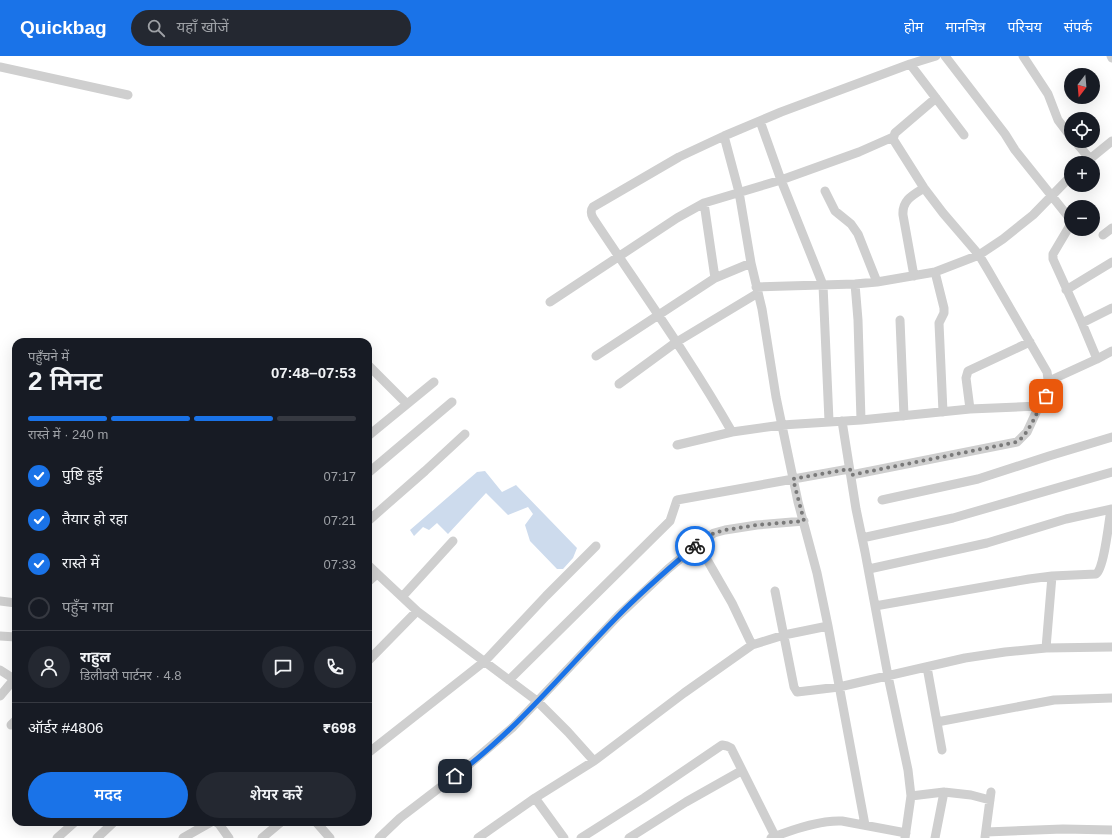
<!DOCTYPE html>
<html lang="hi">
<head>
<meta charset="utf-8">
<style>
  :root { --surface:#171b24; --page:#242831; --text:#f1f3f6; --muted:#9ea1a6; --line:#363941; --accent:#1a73e8 }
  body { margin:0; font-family:Arial,"Noto Sans Devanagari",sans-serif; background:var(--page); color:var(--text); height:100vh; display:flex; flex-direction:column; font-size:15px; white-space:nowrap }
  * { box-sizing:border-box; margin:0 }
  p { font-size:13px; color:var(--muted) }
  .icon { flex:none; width:22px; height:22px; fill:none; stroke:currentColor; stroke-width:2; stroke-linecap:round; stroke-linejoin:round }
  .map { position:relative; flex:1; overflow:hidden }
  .details { position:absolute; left:12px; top:282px; width:360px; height:488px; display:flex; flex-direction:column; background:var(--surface); border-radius:12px; box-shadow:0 4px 16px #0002 }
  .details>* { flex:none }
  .needle { width:26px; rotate:196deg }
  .controls { position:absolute; left:1064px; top:12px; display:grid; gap:8px }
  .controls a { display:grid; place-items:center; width:36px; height:36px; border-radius:50%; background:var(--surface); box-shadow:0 4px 16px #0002; font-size:20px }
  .pin { position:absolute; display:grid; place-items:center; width:34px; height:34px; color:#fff; margin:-17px; border-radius:8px; box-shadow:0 2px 6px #0006 }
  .courier { position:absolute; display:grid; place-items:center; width:40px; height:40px; margin:-20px; border:3px solid #1a73e8; border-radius:50%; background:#fff; color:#222; box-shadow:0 1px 5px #0007 }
  .head em { font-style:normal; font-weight:600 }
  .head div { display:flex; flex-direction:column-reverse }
  .head { display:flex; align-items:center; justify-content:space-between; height:68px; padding:0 16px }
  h1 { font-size:26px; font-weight:600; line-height:30px }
  .bar { display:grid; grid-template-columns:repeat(4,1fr); gap:6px 4px; align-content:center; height:48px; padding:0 16px }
  .bar i { height:5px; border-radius:3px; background:var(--line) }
  .bar .active { background:var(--accent) }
  .bar p { grid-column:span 4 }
  .line { display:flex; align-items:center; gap:10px; padding:0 16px; border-top:1px solid var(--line) }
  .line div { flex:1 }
  .round { display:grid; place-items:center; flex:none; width:42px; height:42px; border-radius:21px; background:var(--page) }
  ol { padding:0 16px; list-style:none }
  li { display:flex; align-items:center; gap:12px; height:44px }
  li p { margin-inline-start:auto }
  li .icon { padding:4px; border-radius:50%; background:var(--accent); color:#fff; stroke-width:4 }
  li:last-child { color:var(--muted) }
  li i { width:22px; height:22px; border:2px solid var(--line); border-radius:50% }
  .action { display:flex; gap:8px; margin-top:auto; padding:8px 16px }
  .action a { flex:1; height:46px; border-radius:24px; background:var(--accent); color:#fff; font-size:16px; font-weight:600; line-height:46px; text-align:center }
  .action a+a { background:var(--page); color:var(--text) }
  header { display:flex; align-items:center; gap:24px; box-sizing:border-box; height:56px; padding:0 20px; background:var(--accent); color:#fff }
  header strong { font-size:19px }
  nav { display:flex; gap:22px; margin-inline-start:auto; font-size:14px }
  .search { width:280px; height:36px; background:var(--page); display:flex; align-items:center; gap:10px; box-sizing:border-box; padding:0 14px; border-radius:22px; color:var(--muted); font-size:15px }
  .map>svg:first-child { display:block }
  .water { fill:#cddbed }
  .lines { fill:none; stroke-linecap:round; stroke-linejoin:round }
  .minor { stroke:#cfcfcf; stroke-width:9 }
  .done { stroke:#7a7a7a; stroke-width:4; stroke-dasharray:0 7.2 }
  .route { stroke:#1a73e8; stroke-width:5 }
</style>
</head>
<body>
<header>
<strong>Quickbag</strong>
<div class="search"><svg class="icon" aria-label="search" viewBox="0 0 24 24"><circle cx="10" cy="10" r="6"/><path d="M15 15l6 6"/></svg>यहाँ खोजें</div>
<nav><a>होम</a><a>मानचित्र</a><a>परिचय</a><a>संपर्क</a></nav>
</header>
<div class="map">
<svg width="1112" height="782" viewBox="0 0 1112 782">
  <rect width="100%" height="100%" fill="#fff"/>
  <!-- water -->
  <path class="water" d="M485 415 502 436 516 429 577 492 573 502 563 513H557L530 485 525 469 533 458 528 451 508 459 486 437 448 478 437 467 429 474 423 471 414 480 410 474 477 416Z"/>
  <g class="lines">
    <!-- minor -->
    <path class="minor" d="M945 0 1005 78 1015 94 1071 164 1069 171 1053 198V203L1082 267
      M1023 0 1048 38 1058 64 1071 81
      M1111 0 1112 2
      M910 8 964 79
      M0 11 128 39
      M760 65 781 124 823 229 829 365
      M724 80 739 136 751 207 762 253 776 341 798 446 817 517 828 570 865 769
      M1075 85 1090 103
      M1085 107 1112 85
      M825 135 835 155 851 168 858 178 877 226
      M704 147 715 222
      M1103 179 1112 172
      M935 216 944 252V257L939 267 943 356
      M914 220 903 159C902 144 913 139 924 132
      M855 228 858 264 861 364
      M756 231 855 228 877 226 935 216 979 199 1003 183 1033 159 1071 120
      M1066 234 1112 206
      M550 246 677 162 704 147 781 124 859 96 893 81
      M1112 252 1082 267 1097 303 1112 295
      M900 264 904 360
      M596 300 715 222 751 207
      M368 309 406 347
      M1049 325 1097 303
      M619 328 675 287 758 237
      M970 353 966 322 968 315 1030 286
      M842 365 856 453 865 496 888 620 908 714 911 740 905 782
      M732 376C690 302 640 233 593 162 591 158 590 155 593 151L679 101 724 80 781 56 910 8 936 0
      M368 380 434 326
      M677 389 732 376 782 369 861 364 970 353 1039 350
      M368 417 452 346
      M851 419 1017 386 1027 376 1039 350 1047 340 1049 330 1047 316 988 214 979 199 943 157 924 132 893 83 895 77 936 42
      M882 444 978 423 1049 400 1112 381
      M368 465 425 415 465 378
      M862 482 953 462 1112 416
      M698 488 732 547 752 589
      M368 509 417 555 537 645 568 676 594 705
      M869 513 987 487 1066 463 1112 453
      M368 526 377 518
      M775 535 794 631 797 636 839 631 965 602 1005 596 1046 592 1112 591
      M402 541 453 485
      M0 545 16 547
      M875 550 1029 523 1052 520 1096 518C1104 513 1109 465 1111 453
      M0 580 16 581
      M1046 592 1052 520
      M368 605 417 555
      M927 611 942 694
      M0 614 14 623
      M509 624 670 465 677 444 849 413
      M0 640 16 621
      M937 666 1054 644 1112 642
      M11 669 16 664
      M368 697 485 605 546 540 596 490
      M911 740 944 736 971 739 990 744
      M535 742 564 782
      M216 766 219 768 229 782
      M316 766 330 782
      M986 776 1063 773 1112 774
      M985 781 991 736
      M57 782 75 766
      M97 782 114 766
      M183 782 211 766
      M262 782 281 766
      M379 782 400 762 464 713 513 671 618 560 668 513 698 488 714 477 725 474 757 469 804 465
      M478 782 535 742 594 705 684 637 752 589 784 579 828 570
      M581 782 644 742 722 689 727 690 731 692 775 780
      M629 782 686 746 741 715
      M771 782C791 774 821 764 842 765L906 777
      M935 782 944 736"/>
  </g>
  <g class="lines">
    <!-- done -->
    <path class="done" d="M695 490 714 477 725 474 757 469 804 465 793 423 850 413 851 419 1017 386C1030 377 1037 354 1046 340"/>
    <!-- route -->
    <path class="route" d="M455 720C516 675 564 615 617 561 641 536 668 513 695 490"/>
  </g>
</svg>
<div class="controls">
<a><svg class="needle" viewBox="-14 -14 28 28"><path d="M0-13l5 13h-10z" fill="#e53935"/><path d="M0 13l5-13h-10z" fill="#9ea1a6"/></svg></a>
<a><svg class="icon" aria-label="locate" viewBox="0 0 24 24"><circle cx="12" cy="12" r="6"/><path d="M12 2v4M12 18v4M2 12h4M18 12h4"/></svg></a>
<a>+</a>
<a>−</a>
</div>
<div class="pin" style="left:1046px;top:340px;background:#ea580c"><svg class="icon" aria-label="bag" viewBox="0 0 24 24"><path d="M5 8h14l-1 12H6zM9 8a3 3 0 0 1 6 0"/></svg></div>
<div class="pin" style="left:455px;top:720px;background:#1f2937"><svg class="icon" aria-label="home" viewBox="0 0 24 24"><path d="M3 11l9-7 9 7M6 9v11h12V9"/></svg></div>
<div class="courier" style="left:695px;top:490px"><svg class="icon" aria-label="bike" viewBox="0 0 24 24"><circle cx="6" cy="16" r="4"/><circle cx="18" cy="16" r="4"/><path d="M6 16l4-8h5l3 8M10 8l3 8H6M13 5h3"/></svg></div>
<section class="details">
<div class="head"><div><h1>2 मिनट</h1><p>पहुँचने में</p></div><em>07:48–07:53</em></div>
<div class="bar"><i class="active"></i><i class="active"></i><i class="active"></i><i></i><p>रास्ते में · 240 m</p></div>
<ol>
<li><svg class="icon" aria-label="check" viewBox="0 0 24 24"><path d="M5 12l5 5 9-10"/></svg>पुष्टि हुई<p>07:17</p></li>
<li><svg class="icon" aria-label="check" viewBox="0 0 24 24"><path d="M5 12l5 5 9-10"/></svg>तैयार हो रहा<p>07:21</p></li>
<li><svg class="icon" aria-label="check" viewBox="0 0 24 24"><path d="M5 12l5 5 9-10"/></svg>रास्ते में<p>07:33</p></li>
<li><i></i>पहुँच गया</li>
</ol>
<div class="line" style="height:72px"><a class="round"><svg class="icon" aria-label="person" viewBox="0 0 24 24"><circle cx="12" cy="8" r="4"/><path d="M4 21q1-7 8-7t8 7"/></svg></a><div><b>राहुल</b><p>डिलीवरी पार्टनर · 4.8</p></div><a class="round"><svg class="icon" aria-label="chat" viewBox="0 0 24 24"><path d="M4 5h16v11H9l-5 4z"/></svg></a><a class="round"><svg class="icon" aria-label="phone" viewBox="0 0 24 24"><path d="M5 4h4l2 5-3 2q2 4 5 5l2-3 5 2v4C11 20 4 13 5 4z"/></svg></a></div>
<div class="line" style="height:52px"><div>ऑर्डर #4806</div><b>₹698</b></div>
<div class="action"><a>मदद</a><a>शेयर करें</a></div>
</section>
</div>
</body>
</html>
